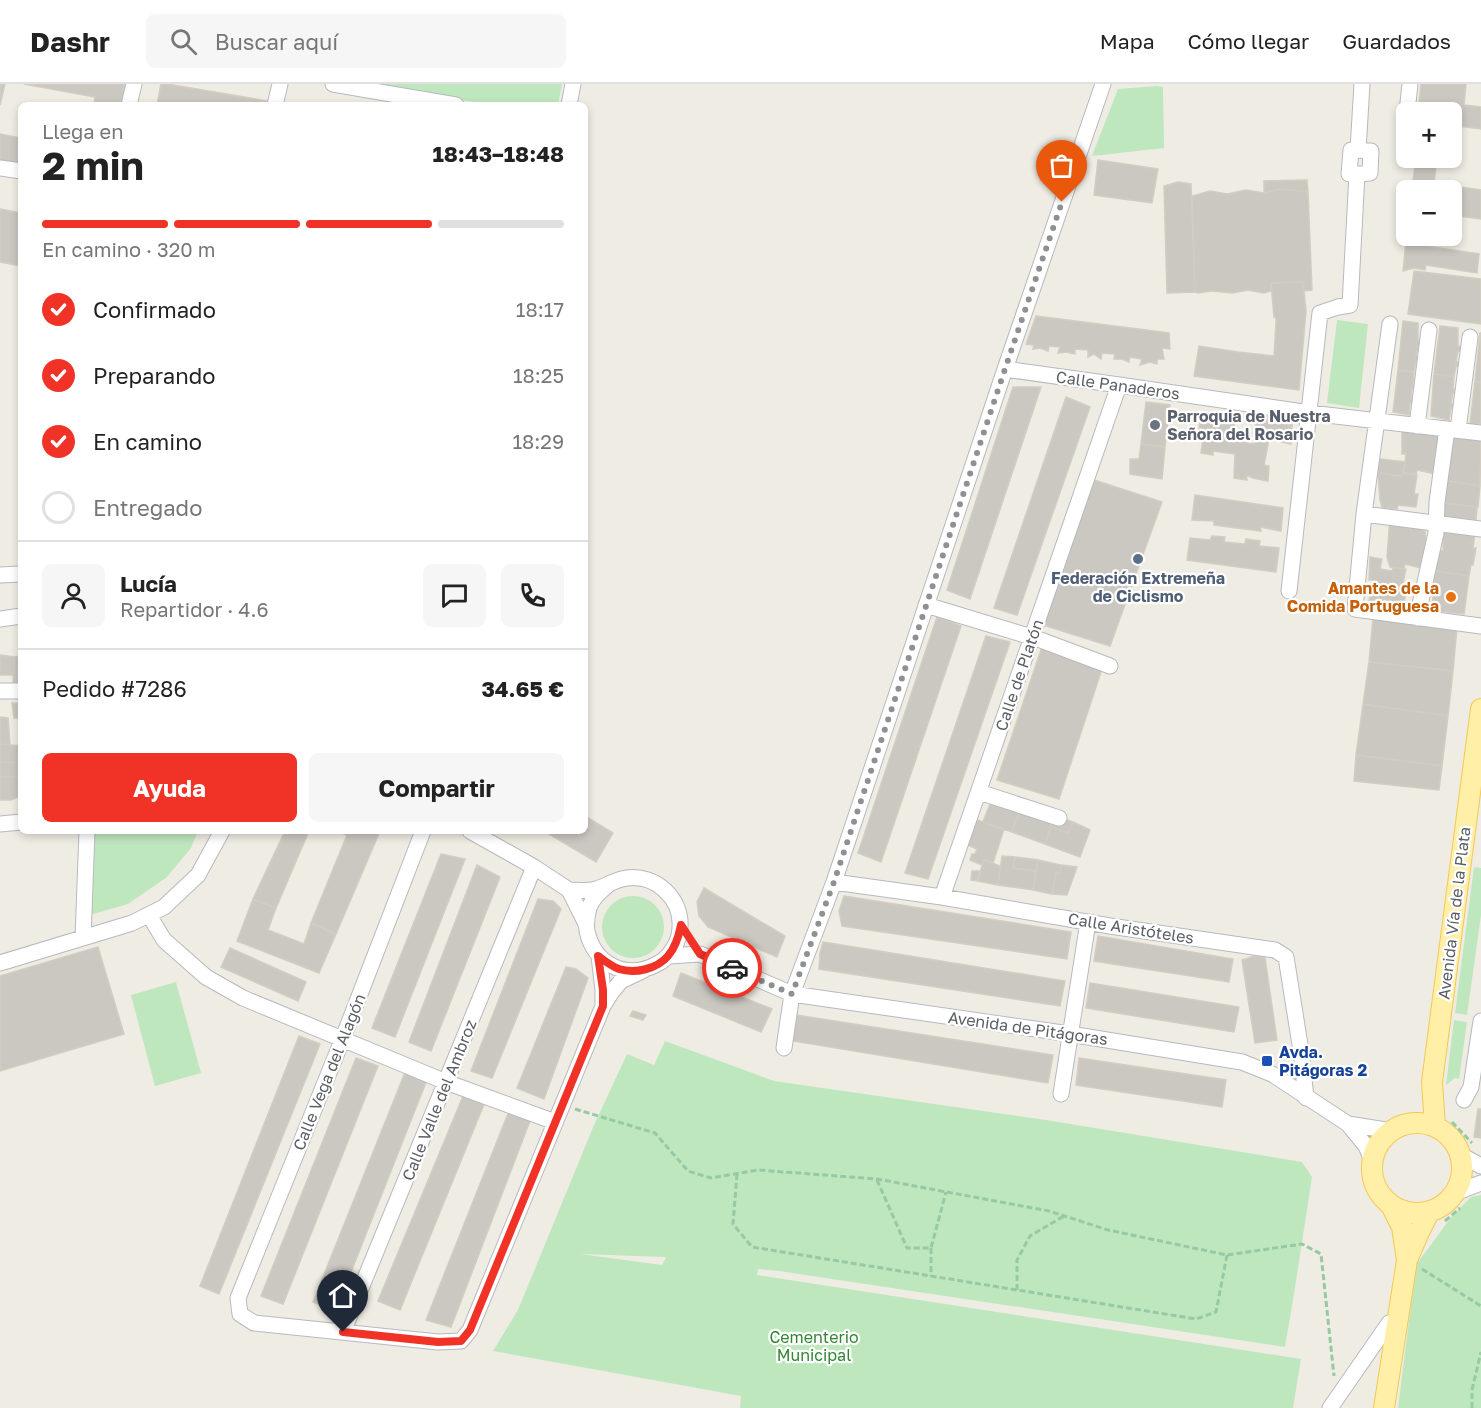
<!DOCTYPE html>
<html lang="es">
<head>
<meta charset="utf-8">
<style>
  :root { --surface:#fff; --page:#f6f6f6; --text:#222; --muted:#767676; --line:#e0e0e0; --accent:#f13327 }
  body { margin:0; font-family:"Golos Text",sans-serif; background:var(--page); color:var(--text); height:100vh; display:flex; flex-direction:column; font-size:22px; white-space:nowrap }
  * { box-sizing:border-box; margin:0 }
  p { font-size:20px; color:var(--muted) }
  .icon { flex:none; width:33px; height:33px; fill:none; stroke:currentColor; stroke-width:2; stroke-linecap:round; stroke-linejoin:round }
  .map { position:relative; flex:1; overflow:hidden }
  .details { position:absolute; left:18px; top:18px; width:570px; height:732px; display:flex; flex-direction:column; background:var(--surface); border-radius:9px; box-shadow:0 3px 9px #0003 }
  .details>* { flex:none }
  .buttons { position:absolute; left:1396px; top:18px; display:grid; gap:12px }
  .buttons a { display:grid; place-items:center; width:66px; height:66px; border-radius:9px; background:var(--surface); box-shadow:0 3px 9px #0003; font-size:30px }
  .pin { position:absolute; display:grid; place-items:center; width:51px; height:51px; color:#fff; margin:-62px -26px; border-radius:50% 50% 50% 0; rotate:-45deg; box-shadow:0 0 6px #0007 }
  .pin .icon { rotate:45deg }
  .courier { position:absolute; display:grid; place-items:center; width:60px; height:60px; margin:-30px; border:4px solid #f13327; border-radius:50%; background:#fff; color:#222; box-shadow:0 2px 8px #0007 }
  .summary em { font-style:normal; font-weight:700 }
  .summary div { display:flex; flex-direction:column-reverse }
  .summary { display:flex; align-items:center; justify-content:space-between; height:102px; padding:0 24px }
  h1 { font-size:39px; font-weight:700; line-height:45px }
  .bar { display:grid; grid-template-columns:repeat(4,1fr); gap:9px 6px; align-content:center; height:72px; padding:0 24px }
  .bar i { height:8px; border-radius:4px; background:var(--line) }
  .bar .on { background:var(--accent) }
  .bar p { grid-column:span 4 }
  .line { display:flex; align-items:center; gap:15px; padding:0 24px; border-top:2px solid var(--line) }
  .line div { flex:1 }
  .round { display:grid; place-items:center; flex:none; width:63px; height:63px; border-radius:9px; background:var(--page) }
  ol { padding:0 24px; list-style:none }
  li { display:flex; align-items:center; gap:18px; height:66px }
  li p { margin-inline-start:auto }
  li .icon { padding:6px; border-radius:50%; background:var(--accent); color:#fff; stroke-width:4 }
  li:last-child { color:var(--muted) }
  li i { width:33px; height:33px; border:3px solid var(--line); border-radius:50% }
  .primary-button { display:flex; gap:12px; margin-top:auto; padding:12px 24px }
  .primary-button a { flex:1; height:69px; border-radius:9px; background:var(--accent); color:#fff; font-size:24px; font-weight:700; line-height:69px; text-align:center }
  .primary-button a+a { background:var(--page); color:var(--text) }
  header { display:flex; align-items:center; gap:36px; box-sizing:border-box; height:84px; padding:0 30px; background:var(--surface); border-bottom:2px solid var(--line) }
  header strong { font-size:28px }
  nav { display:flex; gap:33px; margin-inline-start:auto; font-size:21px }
  .search { width:420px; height:54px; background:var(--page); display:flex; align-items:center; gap:15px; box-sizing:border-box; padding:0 21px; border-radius:9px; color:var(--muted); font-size:22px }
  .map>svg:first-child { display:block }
  .green { fill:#bfe7be; fill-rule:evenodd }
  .building { fill:#cbc8c2; stroke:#d3cdc1; stroke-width:1.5 }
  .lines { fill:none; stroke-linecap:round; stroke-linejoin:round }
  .minor-casing { stroke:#b6b9be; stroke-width:17 }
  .major-casing { stroke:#f7c753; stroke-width:22 }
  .path { stroke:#96c9a4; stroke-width:3; stroke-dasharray:6 3; stroke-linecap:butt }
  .minor { stroke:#fff; stroke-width:15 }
  .major { stroke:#ffefa7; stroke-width:20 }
  .done { stroke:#8f9090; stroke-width:6; stroke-dasharray:0 10.8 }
  .route { stroke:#f13327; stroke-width:8 }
  .worship-dot { fill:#6b7280; stroke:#fff; stroke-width:2 }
  .service-dot { fill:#5c6f8a; stroke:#fff; stroke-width:2 }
  .food-dot { fill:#e8710a; stroke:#fff; stroke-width:2 }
  .transit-dot { fill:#1a4fb4; stroke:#fff; stroke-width:2 }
  .labels { text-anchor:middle; stroke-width:4.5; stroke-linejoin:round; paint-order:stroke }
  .street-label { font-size:16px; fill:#5b5f64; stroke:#fff }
  .worship-label { font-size:16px; font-weight:bold; fill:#5b616d; stroke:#fff; text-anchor:start }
  .service-label { font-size:16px; font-weight:bold; fill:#4e5e75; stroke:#fff }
  .food-label { font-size:16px; font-weight:bold; fill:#c56008; stroke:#fff; text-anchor:end }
  .transit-label { font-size:16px; font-weight:bold; fill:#164399; stroke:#fff; text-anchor:start }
  .park-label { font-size:16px; fill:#318633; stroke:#fff }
</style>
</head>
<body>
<header>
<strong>Dashr</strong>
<div class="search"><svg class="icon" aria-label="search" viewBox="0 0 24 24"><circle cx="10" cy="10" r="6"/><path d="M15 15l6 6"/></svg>Buscar aquí</div>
<nav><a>Mapa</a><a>Cómo llegar</a><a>Guardados</a></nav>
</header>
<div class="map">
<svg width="1481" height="1324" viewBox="0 0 1481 1324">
  <rect width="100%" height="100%" fill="#efece3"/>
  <!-- green -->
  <path class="green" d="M376 0H562L558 21H489Z
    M1157 2 1163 3 1164 64 1092 72 1118 5Z
    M1337 236 1368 240 1359 324 1327 319Z
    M109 747H198L191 764 167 793 128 820 90 831 91 749Z
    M1474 783 1481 784V831L1467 931 1455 929Z
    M602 843a31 31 0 1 1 62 0a31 31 0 1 1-62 0Z
    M176 898 201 989 155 1002 131 911Z
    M1454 936 1467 938 1459 995 1455 994 1446 1001Z
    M665 957 774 997 1046 1036 1302 1078 1312 1093 1294 1210 1285 1263 779 1187 758 1185 757 1191 1301 1275 1293 1324H740L741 1312 493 1267 518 1226 594 1041 627 970 654 981ZM580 1170 665 1173 666 1174 662 1181Z
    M1481 1111V1324H1398L1416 1181 1452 1132 1471 1113Z"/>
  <!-- building -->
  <path class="building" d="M0 0H5L0 21Z
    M24 0H125L121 21H94L95 13Z
    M161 0H167L267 17 266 21H157Z
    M1421 0H1466L1464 21 1481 23V45L1452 41V28H1418Z
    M0 50 21 54V82L0 78Z
    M1416 74H1437L1434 99 1413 96Z
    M1098 76 1158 85 1152 119 1094 111Z
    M1307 96 1308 108 1281 105 1264 109V97Z
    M1413 96 1481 106V135L1452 131V106H1412Z
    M1178 98 1191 100 1195 208 1167 209 1164 102Z
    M1281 105 1308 108 1312 206 1304 207 1303 198 1271 199V207L1264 209 1248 206 1232 209 1212 207 1198 209 1195 208 1192 112 1210 107 1227 110 1246 106 1264 109Z
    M0 125 21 129V182L0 178Z
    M1407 147V152H1427L1426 162 1479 170 1477 189 1426 181 1425 186 1414 184 1403 187Z
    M1414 187 1481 195V240L1408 230Z
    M1303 198 1306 227 1299 306 1194 292 1199 262 1238 268 1274 272 1276 238V234L1274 233 1271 199Z
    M1036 232 1169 249 1170 265 1162 264 1164 275H1157V280L1150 278 1140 281 1142 275 1130 273 1129 278 1122 275H1114L1115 270 1102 269 1101 275 1094 270 1088 273V266L1075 265V270L1066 268 1058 269 1060 263 1049 262 1048 267 1040 264 1033 265 1034 261 1026 260Z
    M1403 237 1418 239V257L1420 258V262H1418L1416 273H1418V278L1416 277 1414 288 1398 286Z
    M1440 242 1458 244V262L1461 263 1460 267H1458L1456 278H1458V282H1456L1454 293 1434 290Z
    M1480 249H1481V298L1475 297Z
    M1398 286 1414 288 1413 300H1415L1414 304H1412L1411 315H1413L1412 319H1410L1409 331 1393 328Z
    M1434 290 1454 293 1453 305H1455V309H1453L1451 320H1453V324H1451L1449 336 1431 332Z
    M1475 297 1481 298V340H1470Z
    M1013 303H1041L970 515 947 506Z
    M1066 313 1090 323 1017 531 994 524Z
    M1146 318 1170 321 1165 363 1141 360Z
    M1256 324 1293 326 1291 360 1269 355 1264 381 1269 382 1268 397 1253 394 1246 391 1247 396 1234 394 1235 370 1213 367V371L1201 369 1204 347 1199 346 1200 335 1221 340V334L1235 338 1232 357 1255 360 1258 345 1254 338Z
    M1402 343 1437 347 1439 356 1434 375 1438 376 1436 390 1417 386 1416 390 1404 389 1406 370H1402Z
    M1449 345 1481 351 1480 402 1443 396Z
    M1141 360 1165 363 1162 395 1130 390V375H1139Z
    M1380 375 1405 378 1402 392 1378 389Z
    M1378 389 1391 390V391L1402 392 1403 389 1417 391 1414 410H1418L1416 423 1398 421 1397 425 1382 423 1380 416Z
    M1091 395 1162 418 1110 562 1043 541Z
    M1443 396 1480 402 1478 423 1442 419Z
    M1195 411 1283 424 1281 447 1260 443 1261 447 1214 441V437L1192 436Z
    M1442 419 1477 423 1476 436 1441 432Z
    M1390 433 1405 435 1411 445V436L1424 438 1426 458 1423 470 1428 471 1425 485 1405 480 1404 485 1390 483 1387 473Z
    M1449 438 1476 441 1473 464H1476L1473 481H1471L1469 492 1435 487 1433 474 1435 466 1443 467V456L1437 454Z
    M1212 452 1225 453 1224 458 1245 460 1246 455 1260 457 1259 462 1279 464 1276 488 1187 476 1190 454 1210 456Z
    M1370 473 1382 475 1380 485 1392 487 1393 483 1406 485 1402 505 1406 506 1404 520 1383 515 1382 520 1369 517 1373 496H1369Z
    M1435 487 1469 492 1464 530 1432 526Z
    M937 533 961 542 881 778 858 769Z
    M1373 534 1457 543 1453 587 1369 578Z
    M986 552 1010 558 928 795 905 789Z
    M1042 563 1102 585 1059 715 997 696Z
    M0 571 14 573 13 591H0Z
    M21 572V605H13L14 573Z
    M1369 578 1453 587 1448 632 1363 620Z
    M12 619H21V634H14Z
    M1363 620 1448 632 1442 682 1356 671Z
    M0 633 8 634 10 661 0 660Z
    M0 660 21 662V679L0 678Z
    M1356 671 1442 682 1439 706 1354 697Z
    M0 678 21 679 20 693H0Z
    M0 693H20V712L11 716H0Z
    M996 714 1021 722 1012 748 983 738 990 720 993 721Z
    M1021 722 1053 735 1045 760 1012 748Z
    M585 732 613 749 596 778 544 747H585Z
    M1054 732 1073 738 1068 749 1051 743Z
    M977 736 1004 745 993 779 984 776 982 781 970 776 972 770H975L977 765 968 761Z
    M1073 738 1090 746 1080 773 1045 760 1051 743 1068 749Z
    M285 747H309L276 824 253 815Z
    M337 747H380L336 850 311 839 347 751Z
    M441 770 465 775 395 953 372 944Z
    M1002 772 1015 773 1013 784 1036 787 1033 806 998 801Z
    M1015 773 1038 776 1036 787 1013 784Z
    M984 776 1000 782 998 801 977 797Z
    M1038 776 1061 781 1060 790 1056 789 1052 810 1033 806Z
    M477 781 500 793 431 967 409 958Z
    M1061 781 1077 783 1067 811 1052 810 1056 789 1060 790Z
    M972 787H981L977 797 971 796Z
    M704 804 785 852 777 873 708 843 699 832 697 818Z
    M844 812 1071 848 1067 875 842 842 839 827Z
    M253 815 276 824 268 846 304 860 311 839 336 850 319 889 237 857Z
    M538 815 553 817 561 825 492 994 471 987Z
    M1098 852 1233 875 1229 898 1094 877Z
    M823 858 1065 897 1060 922 819 885 820 869Z
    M98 863 124 950 0 987V892Z
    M230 864 306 898 298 917 221 883Z
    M1254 872 1265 874 1277 956 1255 959 1242 876Z
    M566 883 576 885 588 894 544 1015 517 1004Z
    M681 889 772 925 761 948 673 912Z
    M1090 899 1239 923 1234 948 1086 924Z
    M633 927 646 931 643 936 630 932Z
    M796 931 1053 971 1048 999 793 957Z
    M299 952 320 960 219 1210 200 1202Z
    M356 974 378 982 283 1220 261 1212Z
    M1079 974 1226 996 1222 1023 1076 1001Z
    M406 986 427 996 336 1226 313 1218Z
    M466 1005 487 1013 400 1226 378 1217Z
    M1478 1025H1481V1054L1474 1053Z
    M509 1027 530 1037 451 1243 426 1236Z"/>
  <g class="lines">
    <!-- minor casing -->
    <g class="minor-casing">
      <path id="minor" d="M333 0 456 21
        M129 21 134 0
        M275 21 280 0
        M569 21 573 0
        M1407 28 1410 0
        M0 84 21 87
        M1357 90H1349L1351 66H1358
        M1390 240 1364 430 1355 525 1481 542
        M1005 285 1119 301 1310 329 1481 349
        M1417 342 1429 246
        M1458 346 1470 253
        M1364 430 1481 445
        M0 491 21 490
        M1289 507 1320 229 1338 223 1350 221 1357 90 1370 89 1371 67 1358 66 1362 0
        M926 521 1038 555 1110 582
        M1417 534 1436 449 1437 418 1447 345
        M0 535 21 532
        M0 607H21
        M979 708 1059 734
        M0 740 21 738
        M423 747 343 954 238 1214 240 1230 254 1239 438 1258 461 1257 470 1246 603 922 611 909 621 897 644 886
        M470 747 534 783 569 806 586 840
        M834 798 942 813 1110 842 1275 866 1286 873 1301 967 1306 1014
        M569 806C576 806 585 807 592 806 604 804 615 795 627 794 655 790 682 814 680 843 680 857 670 874 657 880 626 897 594 880 587 847 586 840 587 831 589 824 593 813 601 807 610 799
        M942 813 1119 301
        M149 831 164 856 206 893 243 914 446 998 555 1038
        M83 854 87 747
        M599 872 603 906V922
        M669 872 700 870 792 910 1070 950 1242 978 1272 990 1348 1040 1366 1062 1373 1079
        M0 879 132 839 164 823 198 791 222 747
        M784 964 792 910 834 798 1005 285 1103 0
        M1061 1010 1088 838
        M1464 1016 1471 1003 1481 937
        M1348 1040 1392 1047
        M1461 1071 1481 1082
        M1455 1109 1481 1099
        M343 1248 534 783
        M1330 1324 1389 1239H1397"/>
    </g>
    <!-- major casing -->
    <g class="major-casing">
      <path id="major" d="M1372 1084a45 45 0 1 1 90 0a45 45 0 1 1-90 0Z
        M1435 1043 1432 998 1481 625
        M1391 1121 1402 1143 1407 1176
        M1384 1324 1407 1176 1419 1148 1429 1128"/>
    </g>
    <!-- path -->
    <path class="path" d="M575 1025 655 1049 688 1087 711 1094 758 1086 877 1095 1049 1127 1108 1146 1227 1171 1302 1160 1321 1170 1334 1292
      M1452 1038 1472 1059
      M737 1090 733 1140 752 1163 1196 1235 1216 1228 1227 1171
      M877 1096 907 1164H931L946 1108
      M1445 1137 1460 1124
      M931 1164V1192
      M1422 1185 1481 1222
      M1017 1206V1176L1030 1152 1064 1132
      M1472 1324V1306L1481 1268"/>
    <!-- minor -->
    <use href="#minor" class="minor"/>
    <!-- major -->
    <use href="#major" class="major"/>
  </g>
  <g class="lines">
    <!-- done -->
    <path class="done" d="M732 884 792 910 834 798 1005 285 1062 118"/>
    <!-- route -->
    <path class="route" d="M343 1248 438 1258 461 1257 470 1246 603 922V906L598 872C605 877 611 882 619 885 635 890 657 885 668 872 675 864 679 851 681 841L700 870 732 884"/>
  </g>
  <!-- markers -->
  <circle class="worship-dot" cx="1155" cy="341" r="6"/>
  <circle class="service-dot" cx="1138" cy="475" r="6"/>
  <circle class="food-dot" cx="1451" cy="513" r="6"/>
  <rect class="transit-dot" x="1261" y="971" width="12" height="12" rx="3"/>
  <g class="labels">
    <!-- street labels -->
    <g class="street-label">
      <text transform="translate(1118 301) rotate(8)" y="6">Calle Panaderos</text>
      <text transform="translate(1019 591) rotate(-71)" y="6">Calle de Platón</text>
      <text transform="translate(1454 829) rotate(-83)" y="6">Avenida Vía de la Plata</text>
      <text transform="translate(1131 844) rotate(9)" y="6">Calle Aristóteles</text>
      <text transform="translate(1028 944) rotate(8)" y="6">Avenida de Pitágoras</text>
      <text transform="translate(329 988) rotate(-68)" y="6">Calle Vega del Alagón</text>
      <text transform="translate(439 1016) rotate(-68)" y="6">Calle Valle del Ambroz</text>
    </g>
    <!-- worship labels -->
    <g class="worship-label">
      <text x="1167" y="338">Parroquia de Nuestra<tspan x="1167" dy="18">Señora del Rosario</tspan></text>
    </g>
    <!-- service labels -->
    <g class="service-label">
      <text x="1138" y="500">Federación Extremeña<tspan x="1138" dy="18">de Ciclismo</tspan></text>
    </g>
    <!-- food labels -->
    <g class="food-label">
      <text x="1439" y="510">Amantes de la<tspan x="1439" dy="18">Comida Portuguesa</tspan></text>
    </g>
    <!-- transit labels -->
    <g class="transit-label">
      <text x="1279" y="974">Avda.<tspan x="1279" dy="18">Pitágoras 2</tspan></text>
    </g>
    <!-- park labels -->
    <g class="park-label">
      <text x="814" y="1259">Cementerio<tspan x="814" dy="18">Municipal</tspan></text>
    </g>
  </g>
</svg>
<div class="buttons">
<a>+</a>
<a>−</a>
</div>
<div class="pin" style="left:1062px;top:118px;background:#ea580c"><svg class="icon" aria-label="bag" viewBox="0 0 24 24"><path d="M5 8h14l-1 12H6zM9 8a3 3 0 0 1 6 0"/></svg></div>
<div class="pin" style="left:343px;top:1248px;background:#1f2937"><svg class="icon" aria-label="home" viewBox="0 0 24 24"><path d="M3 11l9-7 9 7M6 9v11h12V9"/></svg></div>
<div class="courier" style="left:732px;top:884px"><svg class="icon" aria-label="car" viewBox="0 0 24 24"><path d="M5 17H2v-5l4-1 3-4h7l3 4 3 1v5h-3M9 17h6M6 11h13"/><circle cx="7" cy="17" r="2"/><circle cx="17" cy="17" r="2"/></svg></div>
<section class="details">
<div class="summary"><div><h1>2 min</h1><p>Llega en</p></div><em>18:43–18:48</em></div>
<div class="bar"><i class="on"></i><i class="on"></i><i class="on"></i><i></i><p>En camino · 320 m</p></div>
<ol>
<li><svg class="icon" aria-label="check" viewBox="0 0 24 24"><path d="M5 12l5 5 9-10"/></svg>Confirmado<p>18:17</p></li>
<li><svg class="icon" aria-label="check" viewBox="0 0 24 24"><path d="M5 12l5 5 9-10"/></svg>Preparando<p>18:25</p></li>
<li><svg class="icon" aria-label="check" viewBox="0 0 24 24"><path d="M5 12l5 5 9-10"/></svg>En camino<p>18:29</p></li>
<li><i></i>Entregado</li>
</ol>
<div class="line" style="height:108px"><a class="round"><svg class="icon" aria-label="person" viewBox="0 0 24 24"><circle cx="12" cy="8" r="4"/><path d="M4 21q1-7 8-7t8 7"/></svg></a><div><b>Lucía</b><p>Repartidor · 4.6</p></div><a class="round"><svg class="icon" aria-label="chat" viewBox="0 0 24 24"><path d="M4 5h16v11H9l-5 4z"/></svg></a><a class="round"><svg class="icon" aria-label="phone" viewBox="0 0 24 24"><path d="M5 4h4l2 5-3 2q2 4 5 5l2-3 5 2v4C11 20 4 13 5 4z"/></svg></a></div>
<div class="line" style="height:78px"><div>Pedido #7286</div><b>34.65 €</b></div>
<div class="primary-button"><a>Ayuda</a><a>Compartir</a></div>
</section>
</div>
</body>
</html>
